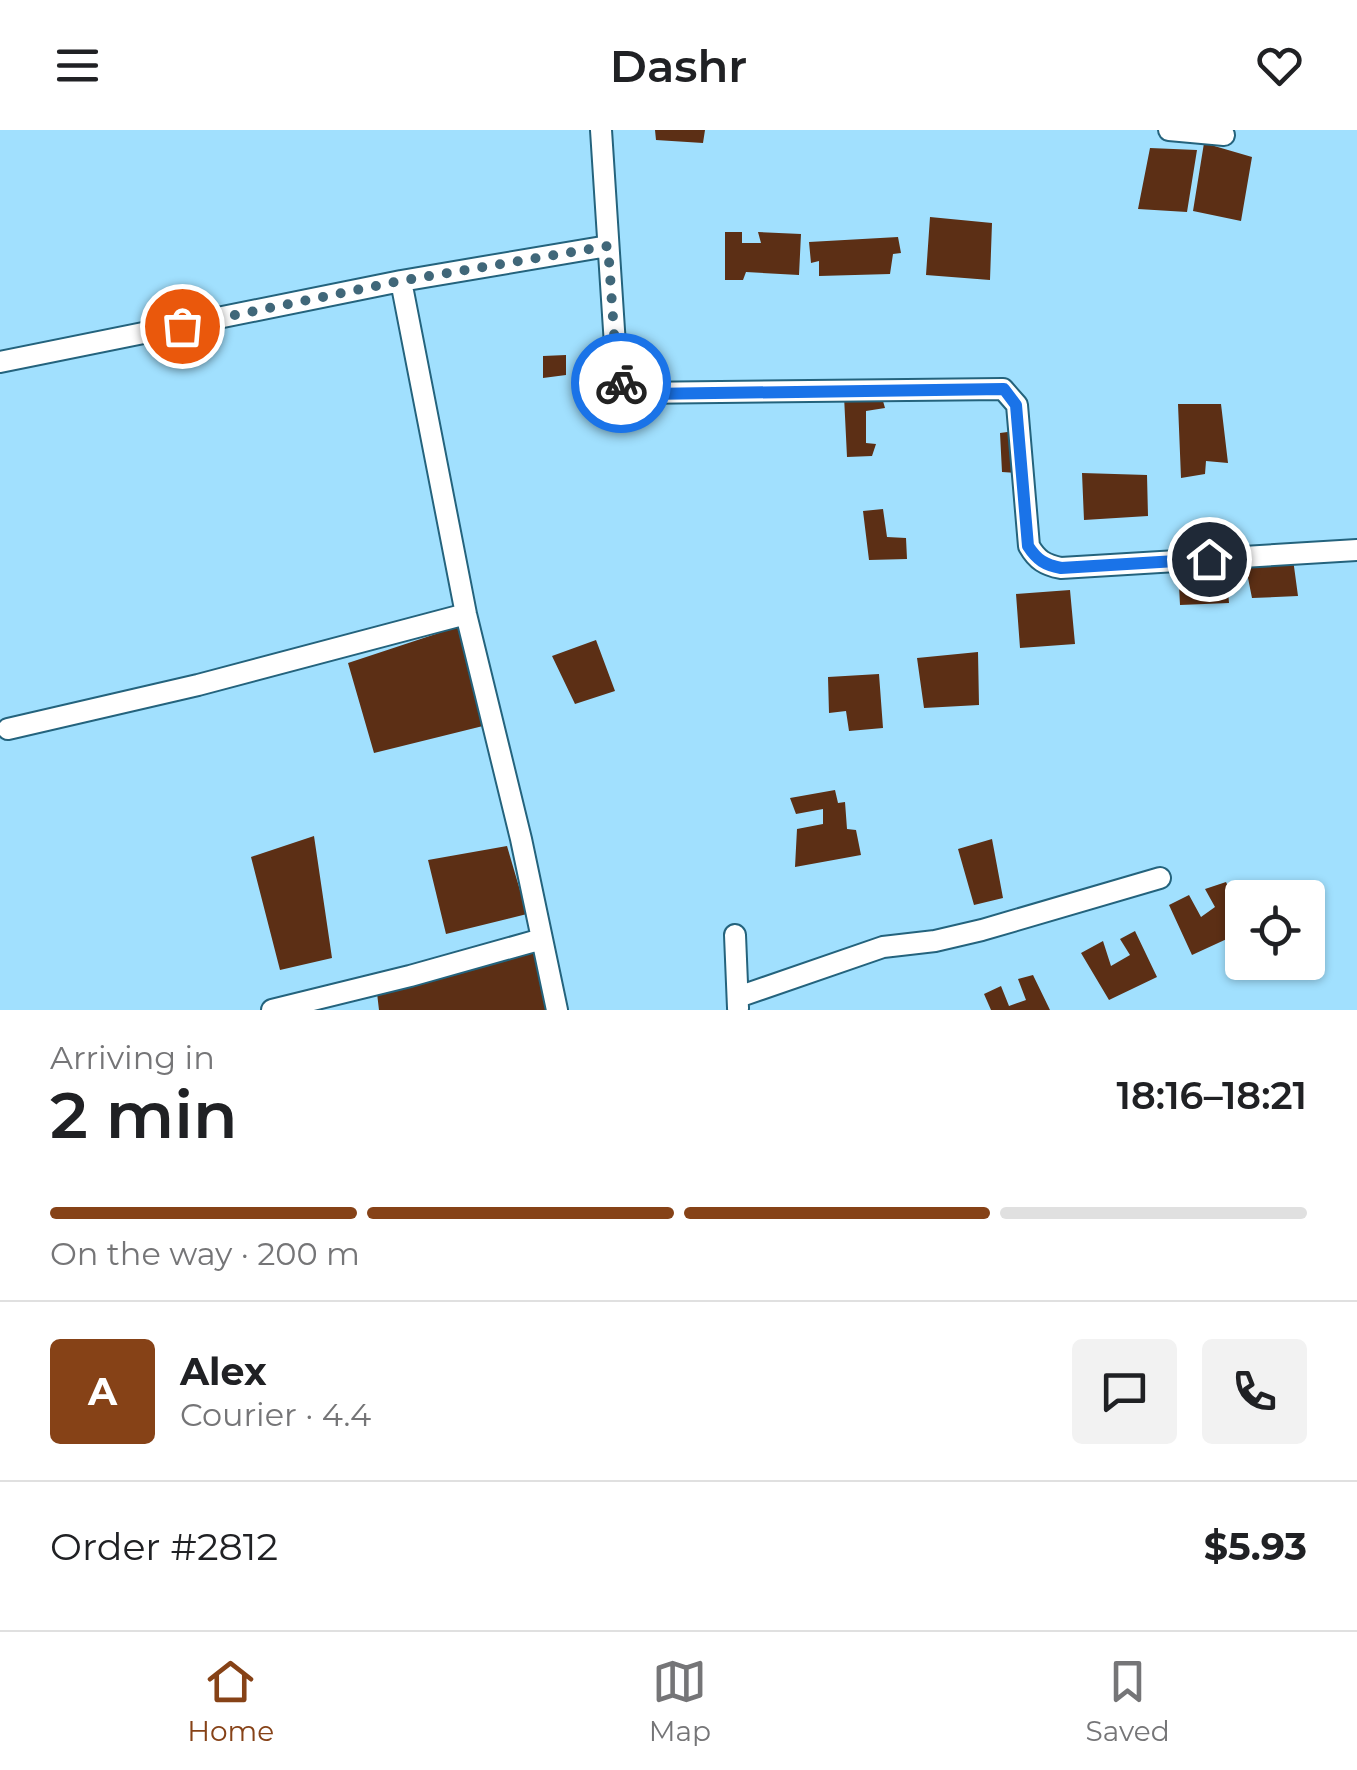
<!DOCTYPE html>
<html lang="en">
<head>
<meta charset="utf-8">
<style>
  :root { --surface:#fff; --page:#f2f2f2; --text:#202124; --muted:#757577; --line:#e0e0e0; --accent:#864217 }
  body { margin:0; font-family:Montserrat,sans-serif; background:var(--page); color:var(--text); height:100vh; display:flex; flex-direction:column; font-size:38px; white-space:nowrap }
  * { box-sizing:border-box; margin:0 }
  p { font-size:32px; color:var(--muted) }
  .icon { flex:none; width:55px; height:55px; fill:none; stroke:currentColor; stroke-width:2; stroke-linecap:round; stroke-linejoin:round }
  .map { position:relative; height:880px; overflow:hidden }
  .details { display:flex; flex-direction:column; background:var(--surface); flex:1 }
  .details>* { flex:none }
  .controls { position:absolute; left:1225px; top:750px; display:grid; gap:20px }
  .controls a { display:grid; place-items:center; width:100px; height:100px; border-radius:10px; background:var(--surface); box-shadow:0 2px 8px #0004; font-size:50px }
  .pin { position:absolute; display:grid; place-items:center; width:85px; height:85px; color:#fff; margin:-42px; border:5px solid #fff; border-radius:50%; box-shadow:0 2px 10px #0007 }
  .courier { position:absolute; display:grid; place-items:center; width:100px; height:100px; margin:-50px; border:8px solid #1a73e8; border-radius:50%; background:#fff; color:#222; box-shadow:0 2px 12px #0007 }
  .head em { font-style:normal; font-weight:600 }
  .head div { display:flex; flex-direction:column-reverse }
  .head { display:flex; align-items:center; justify-content:space-between; height:170px; padding:0 50px }
  h1 { font-size:65px; font-weight:600; line-height:75px }
  .bar { display:grid; grid-template-columns:repeat(4,1fr); gap:15px 10px; align-content:center; height:120px; padding:0 50px }
  .bar i { height:12px; border-radius:8px; background:var(--line) }
  .bar .active { background:var(--accent) }
  .bar p { grid-column:span 4 }
  .line { display:flex; align-items:center; gap:25px; padding:0 50px; border-top:2px solid var(--line) }
  .line div { flex:1 }
  .round { display:grid; place-items:center; flex:none; width:105px; height:105px; border-radius:10px; background:var(--page) }
  header { display:flex; justify-content:space-between; align-items:center; height:130px; padding:0 50px; background:var(--surface); font-size:45px; font-weight:600 }
  .tabs { display:flex; justify-content:space-around; align-items:center; height:140px; border-top:2px solid var(--line); background:var(--surface); font-size:28px; color:var(--muted) }
  .tabs a { display:grid; justify-items:center; gap:5px }
  .tabs .active { color:var(--accent) }
  .map>svg:first-child { display:block }
  .building { fill:#5c2f15 }
  .lines { fill:none; stroke-linecap:round; stroke-linejoin:round }
  .street-casing { stroke:#24637d; stroke-width:24 }
  .street { stroke:#fff; stroke-width:20 }
  .done { stroke:#406779; stroke-width:10; stroke-dasharray:0 18 }
  .route { stroke:#1a73e8; stroke-width:12 }
</style>
</head>
<body>
<header><svg class="icon" aria-label="menu" viewBox="0 0 24 24"><path d="M4 6h16M4 12h16M4 18h16"/></svg>Dashr<svg class="icon" aria-label="heart" viewBox="0 0 24 24"><path d="M12 20l-8-8c-3-5 5-10 8-4 3-6 11-1 8 4z"/></svg></header>
<div class="map">
<svg width="1357" height="880" viewBox="0 0 1357 880">
  <rect width="100%" height="100%" fill="#a1e0fe"/>
  <!-- building -->
  <path class="building" d="M655 0H705L703 13 656 10Z
    M1204 13 1252 27 1241 91 1193 81Z
    M1150 18 1197 20 1187 82 1138 79Z
    M930 87 992 93 990 150 926 145Z
    M725 102H742V113H761L758 102 801 104 799 145 746 142 743 150H725Z
    M898 107 901 123 893 124 890 144 819 146V131L811 133 809 112Z
    M566 225V245L543 248V226Z
    M881 264 885 278 866 281V313L876 314 872 326 847 327 844 266Z
    M1178 274H1221L1228 333 1206 331 1205 344 1181 348Z
    M1015 301 1017 343 1002 342 1000 303Z
    M1082 343 1147 345 1148 386 1084 390Z
    M883 379 887 407 906 408 907 429 869 430 863 381Z
    M1293 429 1298 466 1252 468 1245 433Z
    M1226 435 1229 473 1180 475 1178 436Z
    M1070 460 1075 514 1020 518 1016 464Z
    M463 495 483 596 374 623 348 533Z
    M596 510 615 561 575 574 552 526Z
    M978 522 979 575 924 578 917 528Z
    M879 544 883 598 849 601 846 581 829 583 828 547Z
    M835 660 838 673 845 672 847 699 856 700 861 725 795 737 797 699 823 694V679L796 684 790 668Z
    M314 706 332 828 280 840 251 727Z
    M992 709 1003 768 974 775 958 719Z
    M507 716 527 784 446 804 428 730Z
    M1226 752 1242 786V802L1192 825 1169 775 1189 765 1201 787 1215 777 1205 759Z
    M1135 801 1157 847 1109 870 1081 823 1103 811 1111 836 1130 825 1120 809Z
    M535 820 547 880H379L377 863Z
    M1033 845 1050 880H991L984 864 1001 856 1009 876 1026 870 1018 849Z"/>
  <g class="lines">
    <!-- street casing -->
    <g class="street-casing">
      <path id="street" d="M601 0 617 246 621 253 633 263 1003 259 1017 275 1029 416C1037 430 1045 435 1061 438L1357 420
        M1169 0 1224 5
        M401 151 466 484 521 709 557 880
        M0 232 401 151 608 116
        M8 599 198 555 466 484
        M735 805 738 878
        M738 867 883 817 935 811 982 800 1160 748
        M272 880 410 846 542 809"/>
    </g>
    <!-- street -->
    <use href="#street" class="street"/>
  </g>
  <g class="lines">
    <!-- done -->
    <path class="done" d="M182 196 400 151 608 116 617 246 621 253"/>
    <!-- route -->
    <path class="route" d="M621 253 633 263 647 264 1004 259 1016 275 1028 416C1037 430 1045 435 1061 438L1209 429"/>
  </g>
</svg>
<div class="controls">
<a><svg class="icon" aria-label="locate" viewBox="0 0 24 24"><circle cx="12" cy="12" r="6"/><path d="M12 2v4M12 18v4M2 12h4M18 12h4"/></svg></a>
</div>
<div class="pin" style="left:182px;top:196px;background:#ea580c"><svg class="icon" aria-label="bag" viewBox="0 0 24 24"><path d="M5 8h14l-1 12H6zM9 8a3 3 0 0 1 6 0"/></svg></div>
<div class="pin" style="left:1209px;top:429px;background:#1f2937"><svg class="icon" aria-label="home" viewBox="0 0 24 24"><path d="M3 11l9-7 9 7M6 9v11h12V9"/></svg></div>
<div class="courier" style="left:621px;top:253px"><svg class="icon" aria-label="bike" viewBox="0 0 24 24"><circle cx="6" cy="16" r="4"/><circle cx="18" cy="16" r="4"/><path d="M6 16l4-8h5l3 8M10 8l3 8H6M13 5h3"/></svg></div>
</div>
<section class="details">
<div class="head"><div><h1>2 min</h1><p>Arriving in</p></div><em>18:16–18:21</em></div>
<div class="bar"><i class="active"></i><i class="active"></i><i class="active"></i><i></i><p>On the way · 200 m</p></div>
<div class="line" style="height:180px"><b class="round" style="background:var(--accent);color:#fff">A</b><div><b>Alex</b><p>Courier · 4.4</p></div><a class="round"><svg class="icon" aria-label="chat" viewBox="0 0 24 24"><path d="M4 5h16v11H9l-5 4z"/></svg></a><a class="round"><svg class="icon" aria-label="phone" viewBox="0 0 24 24"><path d="M5 4h4l2 5-3 2q2 4 5 5l2-3 5 2v4C11 20 4 13 5 4z"/></svg></a></div>
<div class="line" style="height:130px"><div>Order #2812</div><b>$5.93</b></div>
</section>
<nav class="tabs">
<a class="active"><svg class="icon" aria-label="home" viewBox="0 0 24 24"><path d="M3 11l9-7 9 7M6 9v11h12V9"/></svg>Home</a>
<a><svg class="icon" aria-label="map" viewBox="0 0 24 24"><path d="M3 6l6-2 6 2 6-2v14l-6 2-6-2-6 2zM9 4v14M15 6v14"/></svg>Map</a>
<a><svg class="icon" aria-label="saved" viewBox="0 0 24 24"><path d="M7 4h10v16l-5-4-5 4z"/></svg>Saved</a>
</nav>
</body>
</html>
